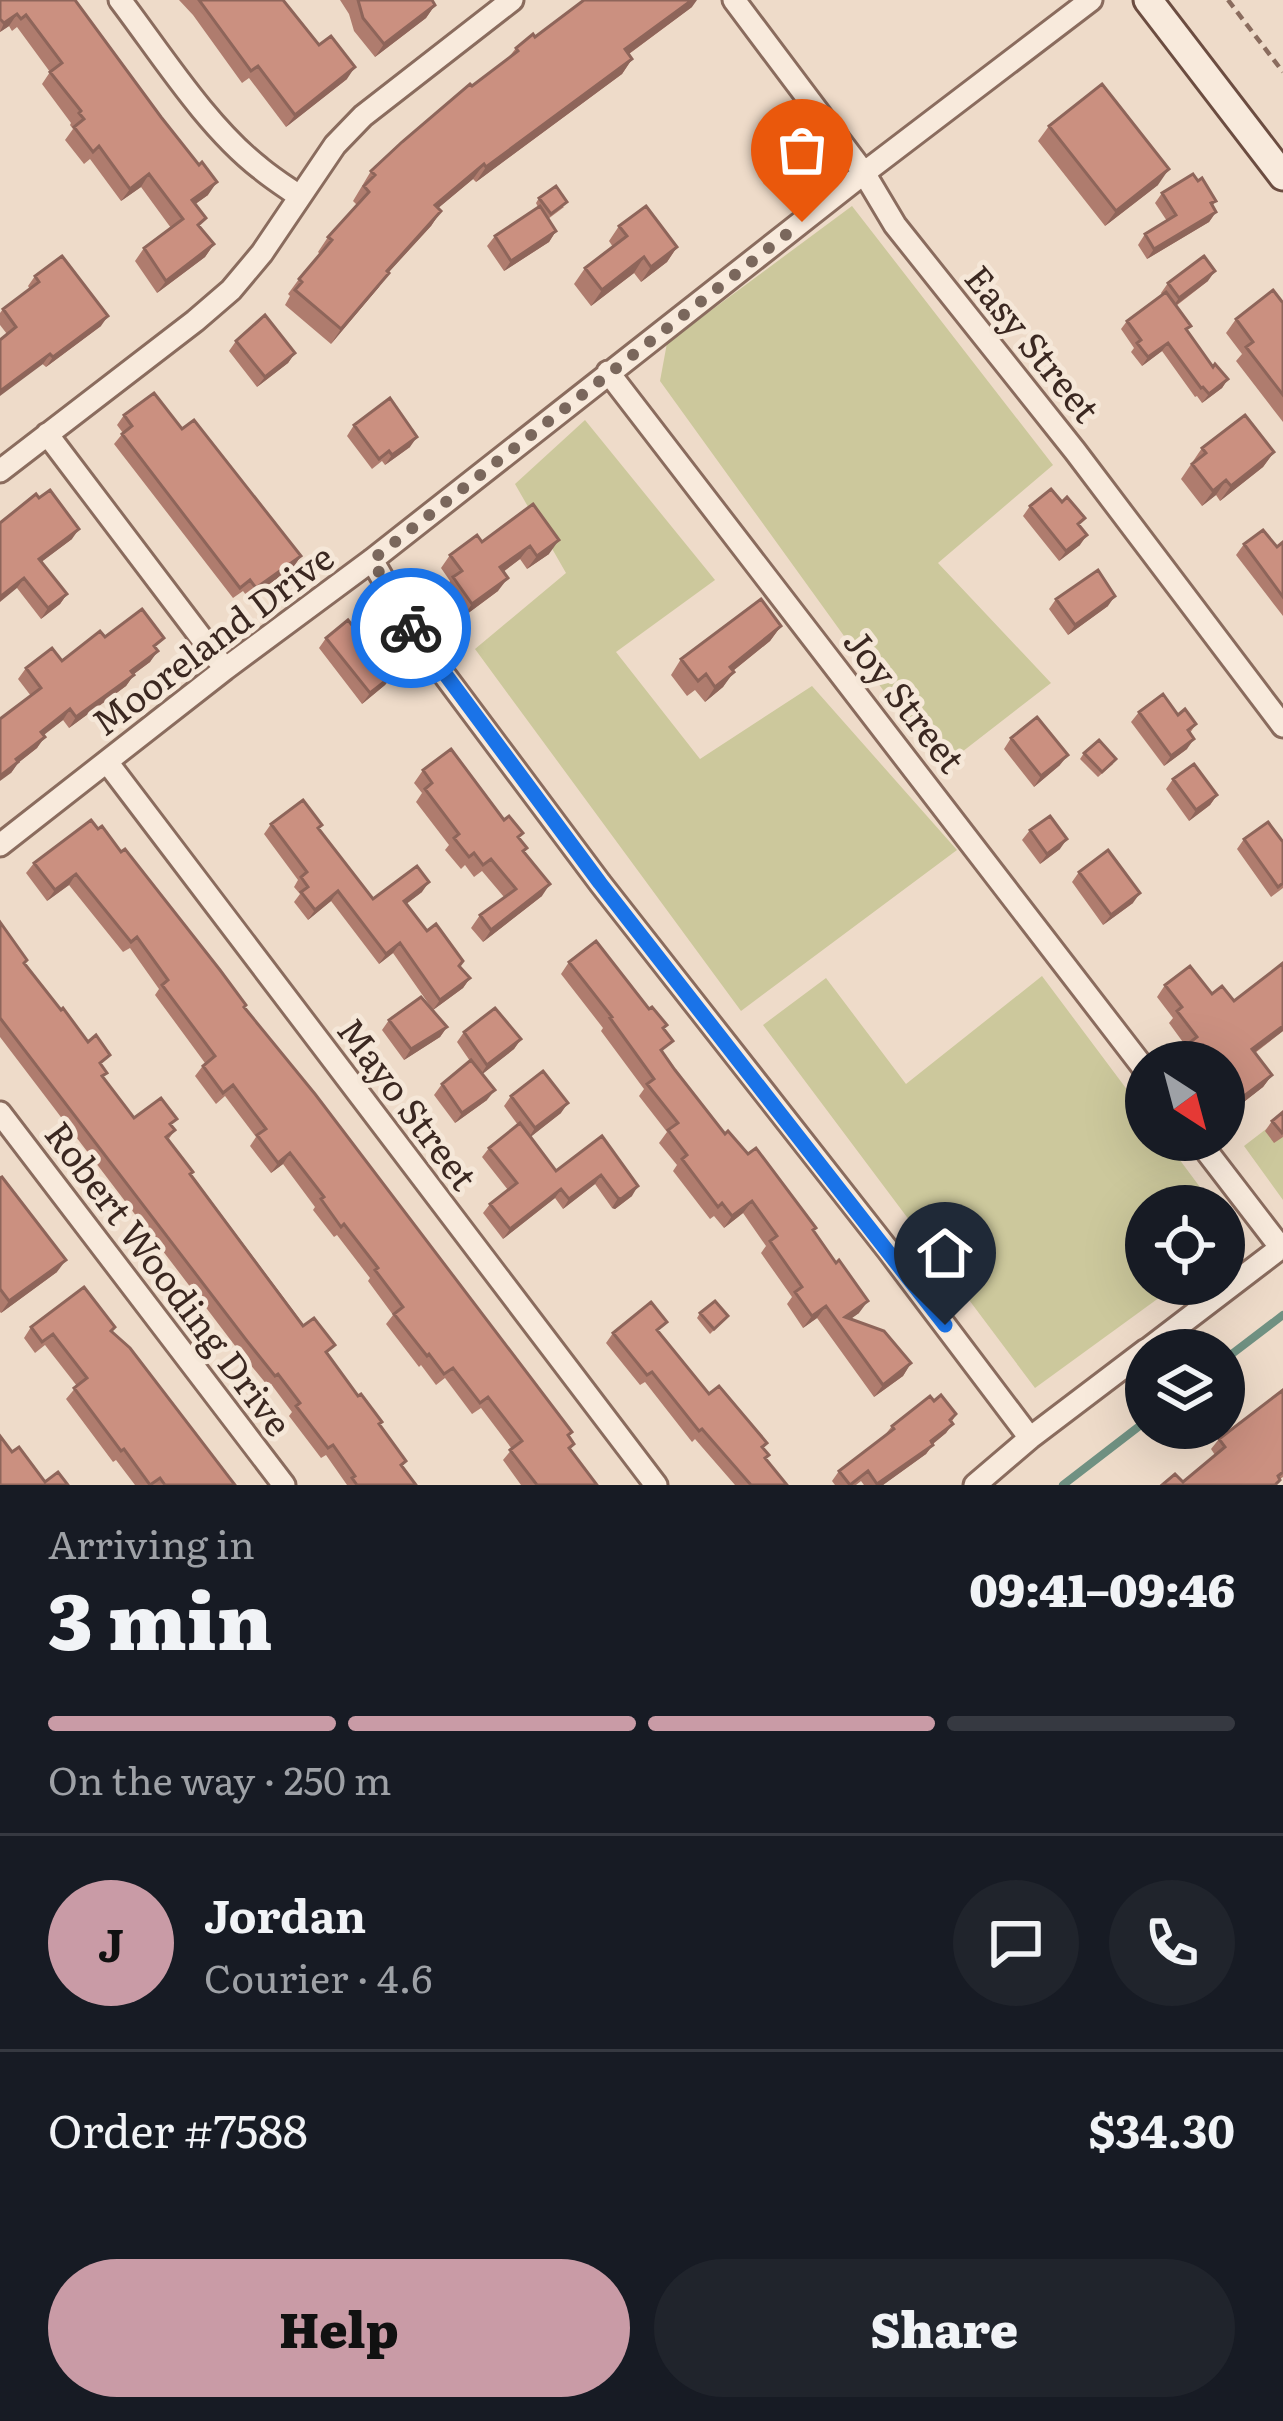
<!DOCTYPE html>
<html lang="en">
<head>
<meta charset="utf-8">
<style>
  :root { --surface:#171b24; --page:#20242c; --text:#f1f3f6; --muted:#9ea1a6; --line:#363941; --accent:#c99ba6 }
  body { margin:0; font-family:Literata,serif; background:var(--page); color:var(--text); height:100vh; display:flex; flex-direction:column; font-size:45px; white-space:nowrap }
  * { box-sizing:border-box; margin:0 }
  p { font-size:39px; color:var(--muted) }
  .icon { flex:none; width:66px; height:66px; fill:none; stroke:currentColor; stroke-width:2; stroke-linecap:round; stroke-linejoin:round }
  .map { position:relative; height:1485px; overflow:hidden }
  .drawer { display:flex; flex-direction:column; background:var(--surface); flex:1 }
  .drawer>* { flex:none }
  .needle { width:78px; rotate:144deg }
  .tools { position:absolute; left:1125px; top:1041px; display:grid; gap:24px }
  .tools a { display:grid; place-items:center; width:120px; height:120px; border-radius:50%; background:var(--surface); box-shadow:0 12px 48px #0002; font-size:60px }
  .pin { position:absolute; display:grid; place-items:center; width:102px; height:102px; color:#fff; margin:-123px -51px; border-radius:50% 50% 50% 0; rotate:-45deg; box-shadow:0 0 12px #0007 }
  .pin .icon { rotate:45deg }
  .courier { position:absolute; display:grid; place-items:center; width:120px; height:120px; margin:-60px; border:9px solid #1a73e8; border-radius:50%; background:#fff; color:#222; box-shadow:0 3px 15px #0007 }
  .overview em { font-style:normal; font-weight:800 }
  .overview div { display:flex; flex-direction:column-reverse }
  .overview { display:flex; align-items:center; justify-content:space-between; height:204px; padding:0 48px }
  h1 { font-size:78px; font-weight:800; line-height:90px }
  .bar { display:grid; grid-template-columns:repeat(4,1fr); gap:18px 12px; align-content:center; height:144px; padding:0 48px }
  .bar i { height:15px; border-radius:9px; background:var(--line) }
  .bar .on { background:var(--accent) }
  .bar p { grid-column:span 4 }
  .line { display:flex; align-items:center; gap:30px; padding:0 48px; border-top:3px solid var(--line) }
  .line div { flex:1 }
  .round { display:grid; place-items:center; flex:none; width:126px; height:126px; border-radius:63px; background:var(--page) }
  .button { display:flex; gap:24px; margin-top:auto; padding:24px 48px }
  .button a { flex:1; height:138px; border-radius:72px; background:var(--accent); color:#111; font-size:48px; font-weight:800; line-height:138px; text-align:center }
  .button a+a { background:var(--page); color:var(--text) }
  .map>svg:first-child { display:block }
  .green { fill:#ccc89c }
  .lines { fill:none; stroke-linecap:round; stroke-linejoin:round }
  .stream { stroke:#709182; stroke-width:8 }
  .minor-casing { stroke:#8a6c5e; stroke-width:27 }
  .secondary-casing { stroke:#6c4d41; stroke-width:33 }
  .path { stroke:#8a6c5e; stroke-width:4.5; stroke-dasharray:9 6; stroke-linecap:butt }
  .minor { stroke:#f8eadc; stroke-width:21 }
  .secondary { stroke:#f8eadc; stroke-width:27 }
  .wall { fill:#af7c6e }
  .shaded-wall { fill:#8e655a }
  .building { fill:#cb9080; stroke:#8e655a; stroke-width:3 }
  .done { stroke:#7a675c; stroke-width:12; stroke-dasharray:0 21.6 }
  .route { stroke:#1a73e8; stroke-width:15 }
  .labels { text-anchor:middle; stroke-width:10; stroke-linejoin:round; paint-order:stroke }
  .street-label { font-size:36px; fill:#3b2821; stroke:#f5e7d8 }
</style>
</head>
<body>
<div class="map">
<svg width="1283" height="1485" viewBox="0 0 1283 1485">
  <rect width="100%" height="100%" fill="#eedbc9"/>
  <!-- green -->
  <path class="green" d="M852 206 1053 465 938 563 1051 683 940 769 660 381 667 343Z
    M585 420 715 580 616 652 700 759 812 686 957 850 741 1011 475 649 566 573 515 484Z
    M1042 976 1146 1115V1140H1165L1214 1206H1146V1284H1178L1035 1388 763 1025 826 978 906 1084Z
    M1283 1116V1200L1244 1146Z"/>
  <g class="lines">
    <!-- stream -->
    <path class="stream" d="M1224 1360 1283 1315
      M1063 1485 1146 1421"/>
    <!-- minor casing -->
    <g class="minor-casing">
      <path id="minor" d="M120 0C161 54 207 127 260 168 272 178 286 187 299 196
        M734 0 864 173 895 225 1075 451 1283 726
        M608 372 1146 1071
        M47 434 225 669
        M0 471 195 321 231 290 262 253 335 145 363 116 512 0
        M372 560 416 637 600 883 888 1250 1030 1438
        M107 762 656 1485
        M0 845 225 669 372 560 864 173 1091 0
        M0 1113 284 1485
        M1198 1140 1281 1248
        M1147 1350 1283 1246
        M975 1485 1030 1438 1146 1350"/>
    </g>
    <!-- secondary casing -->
    <g class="secondary-casing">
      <path id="secondary" d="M1148 0 1283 176"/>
    </g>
    <!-- path -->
    <path class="path" d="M1228 0 1283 72"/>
    <!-- minor -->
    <use href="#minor" class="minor"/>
    <!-- secondary -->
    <use href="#secondary" class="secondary"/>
  </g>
  <!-- wall -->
  <path class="wall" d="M0 0H75L208 195 195 204 200 226 214 244 205 257 157 293 135 261 144 248 171 228 141 187 121 201 90 159 84 164 65 140 73 129 70 125 71 123 42 84 50 72 17 27 12 31 9 26 0 32Z
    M179 0H283L347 79 286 127 249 78 242 83 193 15Z
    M340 0H432L435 5 426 18 375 57 354 31 349 14Z
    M692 7 629 54 632 59 622 74 476 182 473 179 438 208 441 211 431 226 389 272 378 288 331 344 285 305 290 296 288 294 299 279 320 254 318 252 328 237 357 205 353 201 371 171 472 86 509 57 516 48 535 37Z
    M1049 126 1158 185 1105 226 1038 141Z
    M1198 181 1216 201 1212 206 1216 212 1209 222 1147 259 1138 245 1145 234 1167 221 1155 203 1162 193Z
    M539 198 564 207 548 219 556 231 549 242 504 271 487 246 495 236 538 207 536 203Z
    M619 226 677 247 667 262 641 282 634 273 591 306 574 284 585 268 613 247 609 241Z
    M35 276 101 326 46 367 7 334 0 325V313L3 309 30 289 28 286Z
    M1208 281 1176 306 1191 326 1187 331 1213 367 1228 379 1222 388 1202 403 1197 396 1195 397 1162 351 1142 366 1131 352 1134 348 1121 329 1127 321 1162 295 1161 293 1168 283Z
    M1283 303V422L1236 361 1242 354 1226 333 1236 319Z
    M236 341 295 353 288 363 257 387 229 351Z
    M124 415 182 429 301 556 294 566 249 599 243 591 233 598 114 444 123 433 117 425Z
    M354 425 410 447 385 465 382 461 372 469 347 436Z
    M1202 448 1274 452 1263 467 1220 501 1216 495 1202 506 1181 479Z
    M533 504 549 554 527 569 520 559 503 572 498 591 463 617 443 591 450 581 441 568 450 555 482 542Z
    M1030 506 1079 526 1080 545 1059 561 1023 516Z
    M0 523 72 539 41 562 67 594 60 604 41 619 17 588Z
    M1283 542V616L1236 555 1244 544 1277 547Z
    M1056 599 1108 606 1068 635 1049 609Z
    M781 626 770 641 733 671 723 687 705 702 695 690 687 696 671 675 681 659Z
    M105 637 156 649 150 662 134 674 126 686 69 728 63 720 44 735 37 748 18 763 11 773 31 696 18 679 26 668 62 661Z
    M326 638 393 675 385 685 362 704 319 648Z
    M1139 712 1178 715 1196 724 1190 733 1187 749 1164 766 1131 722Z
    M1011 738 1060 765 1034 787 1004 749Z
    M1084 753 1113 764 1098 777 1080 759Z
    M423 770 520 839 527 848 524 853 542 896 483 942 471 928 480 915 504 897 482 871 474 877 465 865 461 869 445 850 449 845 416 802 422 793 414 783Z
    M1173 779 1217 795 1210 805 1189 821 1166 789Z
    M91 820 244 1008 572 1432 569 1437 570 1449 597 1485H521L503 1460 512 1449 481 1408 472 1414 445 1378 436 1385 421 1365 419 1367 386 1324 393 1315 368 1281 370 1278 337 1235 334 1237 313 1210 315 1207 283 1164 271 1173 250 1146 256 1137 225 1096 216 1104 195 1076 205 1063 155 995 159 989 130 948 123 952 69 885 47 901 26 873 34 863Z
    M271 824 319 829 373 899 422 892 406 904 427 931 470 978 463 988 433 1010 393 953 379 964 331 901 308 920 294 902 300 894 294 887 298 880 264 834Z
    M1030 830 1060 849 1040 864 1022 840Z
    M1244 839 1283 842V888L1271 897 1237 849Z
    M1079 872 1133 903 1103 925 1072 882Z
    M0 922 25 963 107 1073 103 1078 134 1118 172 1126 175 1130 168 1140 191 1174 406 1461 402 1467 416 1485H347L326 1455 321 1458 289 1416 292 1412 271 1384 268 1386 239 1351 0 1037Z
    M569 962 649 1009 667 1025 664 1029 663 1054 725 1134 814 1231 859 1313 850 1319 911 1363 903 1376 874 1397 817 1318 803 1328 787 1304 792 1297 761 1253 766 1246 743 1213 724 1228 714 1216 710 1219 673 1171 677 1165 659 1143 667 1132 639 1096 644 1089 601 1031 603 1028 561 974Z
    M1283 963V1031L1255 1053 1272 1075 1263 1087 1236 1108 1224 1093V1062H1179L1176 1058 1185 1045 1169 1023 1173 1018 1157 997 1165 985 1212 994 1234 1001Z
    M389 1020 447 1027 440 1037 404 1060 382 1030Z
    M464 1032 521 1039 514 1049 482 1074 487 1100 455 1123 434 1095 442 1084 470 1061 457 1042Z
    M511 1096 561 1113 530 1137 556 1171 602 1136 632 1196 615 1209 612 1208 595 1184 563 1209 555 1198 503 1239 483 1213 490 1204 508 1190 482 1157 489 1148 518 1125 504 1106Z
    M1283 1112V1137L1274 1143 1265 1131 1272 1121Z
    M0 1178 57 1272 1 1313 0 1312Z
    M700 1313 728 1316 710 1334 697 1318Z
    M31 1327 112 1332 235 1485H135L116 1460 113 1462 66 1399 77 1386 45 1345 35 1353 24 1338Z
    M659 1332 709 1394 767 1443 764 1448 766 1459 787 1485H735L695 1439 692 1442 645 1382 640 1385 606 1343 613 1333Z
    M1283 1389V1477L1280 1479 1183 1482 1215 1455 1211 1449 1219 1439Z
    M934 1401 956 1414 946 1433 933 1444 926 1454 883 1485H864L861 1481 856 1485H835L832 1481 839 1471 885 1435 892 1426Z"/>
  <!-- shaded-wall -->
  <path class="shaded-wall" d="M692 0H697L692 7 615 64 625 49Z
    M435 5 426 18 375 57 384 44Z
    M17 14 9 26 0 32 4 23Z
    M632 59 622 74 476 182 486 167Z
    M355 67 347 79 286 127 295 115Z
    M484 164 473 179 424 220 435 205Z
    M1169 169 1158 185 1105 226 1116 211Z
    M149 174 141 187 121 201 130 189Z
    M217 182 208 195 183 213 192 200Z
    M441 211 431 226 376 286 387 271Z
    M1216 212 1209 222 1147 259 1154 249Z
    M556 231 549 242 504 271 511 261Z
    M214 244 205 257 157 293 166 281Z
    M677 247 667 262 641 282 651 267Z
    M644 257 634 273 591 306 602 290Z
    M1215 271 1208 281 1172 308 1179 298Z
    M389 273 378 288 331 344 341 329Z
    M108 316 101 326 46 367 53 357Z
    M1168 343 1162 351 1142 366 1148 357Z
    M295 353 288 363 257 387 265 377Z
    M50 354 43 364 0 396V391Z
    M1228 379 1222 388 1202 403 1209 394Z
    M417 437 410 447 385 465 392 455Z
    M1274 452 1263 467 1220 501 1231 486Z
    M1226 480 1216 495 1202 506 1213 491Z
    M79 529 72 539 32 569 39 559Z
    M1087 535 1080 545 1059 561 1066 551Z
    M559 540 549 554 527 569 537 556Z
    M530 546 520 559 491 581 500 567Z
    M301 556 294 566 249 599 256 588Z
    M24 578 17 588 0 602V597Z
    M508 578 498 591 463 617 472 604Z
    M67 594 60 604 41 619 48 608Z
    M1115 596 1108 606 1068 635 1075 625Z
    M781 626 770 641 719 682 730 667Z
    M158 651 150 662 123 682 131 671Z
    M734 672 723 687 705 702 715 687Z
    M134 675 126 686 69 728 76 717Z
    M393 675 385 685 362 704 370 693Z
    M70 709 63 720 33 743 41 732Z
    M45 737 37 748 18 763 11 773 0 781V776L16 759Z
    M1194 739 1187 749 1164 766 1171 756Z
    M1068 755 1060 765 1034 787 1041 776Z
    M1217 795 1210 805 1189 821 1196 810Z
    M1067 839 1060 849 1040 864 1047 854Z
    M76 874 69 885 47 901 55 890Z
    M429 882 422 892 397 911 404 901Z
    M550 884 542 896 483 942 491 930Z
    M338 891 331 901 308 920 315 910Z
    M1140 893 1133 903 1103 925 1111 915Z
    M400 943 393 953 379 964 386 954Z
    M470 978 463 988 433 1010 440 1000Z
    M1283 1026V1031L1243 1061 1252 1049Z
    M447 1027 440 1037 404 1060 411 1049Z
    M521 1039 514 1049 480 1076 487 1065Z
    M1272 1075 1263 1087 1236 1108 1244 1096Z
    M495 1090 487 1100 455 1123 462 1113Z
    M568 1103 561 1113 528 1139 535 1128Z
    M290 1153 283 1164 271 1173 278 1163Z
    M601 1175 595 1184 563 1209 569 1199Z
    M638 1186 632 1196 615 1209 612 1208 618 1198Z
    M561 1189 555 1198 503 1239 510 1229Z
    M752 1201 743 1213 724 1228 732 1216Z
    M66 1260 57 1272 1 1313 9 1301Z
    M868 1301 859 1313 841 1326 845 1317Z
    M826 1306 817 1318 803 1328 812 1316Z
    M911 1363 903 1376 874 1397 883 1385Z
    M953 1424 946 1433 924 1451 931 1441Z
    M933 1445 926 1454 883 1485H877Z"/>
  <!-- building -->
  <path class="building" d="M0 0H75L161 117 199 165 202 162 217 182 192 200 206 218 198 225 214 244 166 281 144 248 183 219 149 174 130 189 99 146 93 152 74 127 84 119 79 113 81 111 50 72 62 63 26 15 21 19 17 14 4 23 0 19Z
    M199 0H283L319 45 331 36 355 67 295 115 258 66 251 71Z
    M358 0H432L435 5 384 44 363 18Z
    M584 0H692L625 49 632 59 486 167 484 164 435 205 441 211 387 271 389 273 341 329 295 290 302 282 299 279 332 240 328 237 369 192 364 186 375 175 371 171 402 142 470 84 472 86 518 51 516 48 533 34 535 37Z
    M1102 84 1169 169 1116 211 1049 126Z
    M1193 174 1198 181 1202 178 1216 201 1211 203 1216 212 1154 249 1145 234 1176 215 1162 193Z
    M556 186 567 202 551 214 539 198Z
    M540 206 556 231 511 261 495 236Z
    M646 206 677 247 651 267 644 257 602 290 585 268 627 236 619 226Z
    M62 256 108 316 53 357 50 354 0 391V340L16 327 3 309 39 282 35 276Z
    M1204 256 1215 271 1179 298 1168 283Z
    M1273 290 1283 303V395L1246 347 1253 342 1236 319Z
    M1166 292 1191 326 1186 329 1213 367 1215 364 1228 379 1209 394 1203 387 1201 388 1168 343 1148 357 1137 343 1141 340 1127 321Z
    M265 315 295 353 265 377 236 341Z
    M154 393 182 429 194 420 301 556 256 588 250 580 240 588 122 434 132 426 124 415Z
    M390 398 417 437 392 455 389 451 379 459 354 425Z
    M1245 415 1274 452 1231 486 1226 480 1213 491 1192 464 1206 453 1202 448Z
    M1051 489 1062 502 1067 497 1085 518 1078 524 1087 535 1066 551 1030 506Z
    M50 490 79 529 39 559 67 594 48 608 24 578 0 597V523L36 494 39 498Z
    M533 504 559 540 537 556 530 546 500 567 508 578 472 604 453 577 462 571 450 555 477 535 482 542Z
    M1263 530 1277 547 1283 542V597L1244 544Z
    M1098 570 1115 596 1075 625 1056 599Z
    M761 599 781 626 730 667 734 672 715 687 706 674 698 681 681 659Z
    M142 609 164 638 154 646 158 651 131 671 134 675 76 717 70 709 41 732 45 737 16 759 18 762 0 776V719L41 688 26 668 52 648 62 661 100 631 105 637Z
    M348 620 363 639 365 637 393 675 370 693 326 638Z
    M1163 694 1178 715 1185 709 1196 724 1188 730 1194 739 1171 756 1139 712Z
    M1037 717 1068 755 1041 776 1011 738Z
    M1099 740 1116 759 1102 772 1084 753Z
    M451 749 504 820 509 816 523 833 518 837 527 848 523 851 550 884 491 930 480 915 516 889 491 859 483 865 474 853 469 857 454 838 459 834 425 789 432 783 423 770Z
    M1194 764 1217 795 1196 810 1173 779Z
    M303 800 322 825 318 828 373 899 417 866 429 882 404 901 427 931 436 924 463 961 459 966 470 978 440 1000 400 943 386 954 338 891 315 910 301 892 308 887 301 877 307 872 271 824Z
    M1050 816 1067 839 1047 854 1030 830Z
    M91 820 98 829 102 826 121 852 125 849 220 970 246 1005 244 1007 315 1094 572 1432 568 1435 574 1444 569 1448 597 1485H537L510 1450 522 1441 488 1397 480 1403 453 1368 444 1374 429 1354 427 1356 394 1314 403 1307 375 1270 378 1268 344 1224 341 1227 321 1199 324 1197 290 1153 278 1163 257 1135 266 1129 233 1085 223 1093 203 1066 215 1056 162 985 168 980 137 937 131 942 76 874 55 890 34 863Z
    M1268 822 1283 842V883L1278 887 1244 839Z
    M1108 850 1140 893 1111 915 1079 872Z
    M0 922 27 960 24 963 61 1010 63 1008 88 1042 96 1035 110 1055 100 1063 107 1073 102 1076 134 1118 161 1098 177 1119 170 1124 175 1130 166 1137 193 1172 190 1174 303 1326 314 1318 335 1345 326 1352 358 1396 361 1394 382 1422 379 1424 406 1461 401 1465 416 1485H357L352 1478 355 1476 333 1445 328 1448 296 1406 300 1403 278 1374 275 1376 247 1341 0 1018Z
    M596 941 649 1009 652 1007 667 1025 663 1028 673 1041 661 1050 675 1070 725 1134 728 1131 748 1154 756 1148 816 1228 813 1230 836 1263 839 1260 868 1301 845 1317 884 1331 911 1363 883 1385 826 1306 812 1316 795 1292 802 1287 770 1241 777 1236 752 1201 732 1216 722 1203 718 1207 682 1159 687 1155 668 1130 678 1123 647 1084 654 1079 610 1018 612 1017 569 962Z
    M1283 963V1026L1252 1049 1272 1075 1244 1096 1224 1069V1062H1218L1209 1050 1195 1060 1185 1046 1197 1037 1177 1011 1182 1007 1165 985 1190 966 1212 994 1222 986 1234 1001Z
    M421 997 447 1027 411 1049 389 1020Z
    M495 1008 521 1039 487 1065 464 1032Z
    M471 1060 495 1090 462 1113 442 1084Z
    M543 1071 568 1103 535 1128 511 1096Z
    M1283 1112V1132L1282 1133 1272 1121Z
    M520 1123 556 1171 602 1136 638 1186 621 1199 618 1198 601 1175 569 1199 561 1189 510 1229 490 1204 517 1183 489 1148Z
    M2 1177 66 1260 9 1301 0 1289V1178Z
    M84 1287 115 1327 111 1331 130 1348 235 1485H165L160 1478 150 1485 124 1449 121 1451 74 1388 87 1378 53 1334 42 1342 31 1327Z
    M715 1301 728 1316 714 1329 700 1313Z
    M651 1302 667 1322 657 1330 709 1394 719 1386 767 1443 762 1447 769 1455 765 1458 787 1485H751L702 1429 699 1431 652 1372 647 1375 613 1333Z
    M1283 1390V1472L1278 1476 1280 1480 1275 1485H1162L1175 1474 1183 1482 1225 1447 1219 1439Z
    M941 1395 956 1414 950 1420 953 1424 931 1441 933 1445 877 1484 868 1471 850 1485 839 1471 894 1429 892 1426 930 1396 934 1401Z
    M0 1436 12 1452 19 1447 45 1482 58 1472 68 1485H0Z"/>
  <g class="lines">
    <!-- done -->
    <path class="done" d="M411 628 372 560 802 222"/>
    <!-- route -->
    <path class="route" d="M411 628 600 883 945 1325"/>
  </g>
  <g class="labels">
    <!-- street labels -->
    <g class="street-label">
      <text transform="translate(1032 344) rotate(51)" y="13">Easy Street</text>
      <text transform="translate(213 640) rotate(-37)" y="13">Mooreland Drive</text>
      <text transform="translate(904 701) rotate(52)" y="13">Joy Street</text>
      <text transform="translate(407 1104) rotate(53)" y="13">Mayo Street</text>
      <text transform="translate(168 1279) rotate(53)" y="13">Robert Wooding Drive</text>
    </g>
  </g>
</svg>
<div class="tools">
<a><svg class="needle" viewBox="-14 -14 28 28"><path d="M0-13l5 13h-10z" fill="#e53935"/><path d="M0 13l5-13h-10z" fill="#9ea1a6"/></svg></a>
<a><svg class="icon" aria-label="locate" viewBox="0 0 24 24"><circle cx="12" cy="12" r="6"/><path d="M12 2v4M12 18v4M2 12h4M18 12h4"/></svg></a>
<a><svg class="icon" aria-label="layers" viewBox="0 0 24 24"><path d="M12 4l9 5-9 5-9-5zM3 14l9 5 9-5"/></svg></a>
</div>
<div class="pin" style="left:802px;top:222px;background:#ea580c"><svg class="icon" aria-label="bag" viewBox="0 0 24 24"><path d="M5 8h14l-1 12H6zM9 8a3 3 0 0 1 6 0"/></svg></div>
<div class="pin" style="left:945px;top:1325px;background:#1f2937"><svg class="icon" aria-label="home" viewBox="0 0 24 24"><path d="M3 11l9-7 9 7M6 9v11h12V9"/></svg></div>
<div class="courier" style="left:411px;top:628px"><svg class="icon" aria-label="bike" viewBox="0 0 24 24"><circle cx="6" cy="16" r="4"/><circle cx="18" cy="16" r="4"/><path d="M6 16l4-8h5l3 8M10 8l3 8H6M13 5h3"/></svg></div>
</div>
<section class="drawer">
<div class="overview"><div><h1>3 min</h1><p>Arriving in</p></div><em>09:41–09:46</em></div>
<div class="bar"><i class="on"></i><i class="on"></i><i class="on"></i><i></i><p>On the way · 250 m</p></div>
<div class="line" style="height:216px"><b class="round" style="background:var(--accent);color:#111">J</b><div><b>Jordan</b><p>Courier · 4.6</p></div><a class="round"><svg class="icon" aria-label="chat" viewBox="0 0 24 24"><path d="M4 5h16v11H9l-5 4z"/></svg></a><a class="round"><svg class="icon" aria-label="phone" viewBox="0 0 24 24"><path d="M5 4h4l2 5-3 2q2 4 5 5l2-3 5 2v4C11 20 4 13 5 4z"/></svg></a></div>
<div class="line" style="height:156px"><div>Order #7588</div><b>$34.30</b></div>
<div class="button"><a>Help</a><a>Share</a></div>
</section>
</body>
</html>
